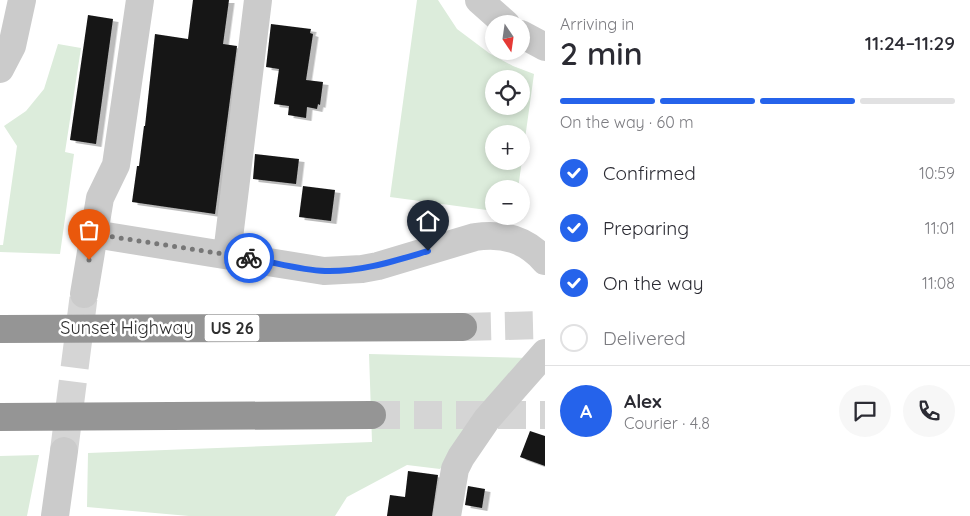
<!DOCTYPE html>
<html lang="en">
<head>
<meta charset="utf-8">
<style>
  :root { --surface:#fff; --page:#f7f7f7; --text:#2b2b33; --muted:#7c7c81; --line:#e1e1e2; --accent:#2563eb }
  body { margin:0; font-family:Quicksand,sans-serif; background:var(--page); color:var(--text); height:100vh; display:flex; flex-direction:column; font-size:19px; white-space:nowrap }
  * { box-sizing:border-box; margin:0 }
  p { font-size:16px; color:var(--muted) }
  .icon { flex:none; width:28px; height:28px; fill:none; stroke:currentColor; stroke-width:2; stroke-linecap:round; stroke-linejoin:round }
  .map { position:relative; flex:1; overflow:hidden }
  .details { display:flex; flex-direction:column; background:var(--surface); width:425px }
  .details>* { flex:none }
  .needle { width:32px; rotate:167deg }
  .fabs { position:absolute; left:485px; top:15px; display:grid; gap:10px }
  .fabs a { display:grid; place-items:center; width:45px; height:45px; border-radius:50%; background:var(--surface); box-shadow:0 2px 8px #0003; font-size:25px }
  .pin { position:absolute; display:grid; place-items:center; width:42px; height:42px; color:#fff; margin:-51px -21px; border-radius:50% 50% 50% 0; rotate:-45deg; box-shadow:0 0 5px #0007 }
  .pin .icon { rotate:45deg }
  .courier { position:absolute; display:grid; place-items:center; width:50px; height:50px; margin:-25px; border:4px solid #2563eb; border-radius:50%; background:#fff; color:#222; box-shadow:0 1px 6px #0007 }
  .head em { font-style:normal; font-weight:600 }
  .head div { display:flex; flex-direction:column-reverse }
  .head { display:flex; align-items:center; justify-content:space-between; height:85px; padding:0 15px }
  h1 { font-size:32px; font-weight:600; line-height:38px }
  .bar { display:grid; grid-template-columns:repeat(4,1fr); gap:8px 5px; align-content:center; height:60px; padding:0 15px }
  .bar i { height:6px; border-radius:4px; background:var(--line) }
  .bar .selected { background:var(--accent) }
  .bar p { grid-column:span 4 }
  .line { display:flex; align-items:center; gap:12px; padding:0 15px; border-top:1px solid var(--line) }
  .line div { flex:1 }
  .round { display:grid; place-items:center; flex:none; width:52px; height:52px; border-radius:26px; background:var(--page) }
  ol { padding:0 15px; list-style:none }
  li { display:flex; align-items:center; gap:15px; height:55px }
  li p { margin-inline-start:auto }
  li .icon { padding:5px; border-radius:50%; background:var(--accent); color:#fff; stroke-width:4 }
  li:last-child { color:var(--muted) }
  li i { width:28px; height:28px; border:2px solid var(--line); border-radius:50% }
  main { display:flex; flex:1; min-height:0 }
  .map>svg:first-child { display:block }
  .green { fill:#dcecdb; fill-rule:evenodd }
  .building { fill:#151515; filter:url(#shadow) }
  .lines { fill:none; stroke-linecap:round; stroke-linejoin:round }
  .minor-tunnel { stroke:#d5d5d5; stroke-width:28; stroke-dasharray:28 14; stroke-linecap:butt }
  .highway-tunnel { stroke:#d5d5d5; stroke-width:28; stroke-dasharray:28 14; stroke-linecap:butt }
  .minor { stroke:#cbcbcb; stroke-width:28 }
  .highway { stroke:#959595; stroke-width:28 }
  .done { stroke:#777; stroke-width:5; stroke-dasharray:0 9 }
  .route { stroke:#2563eb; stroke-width:6 }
  .labels { text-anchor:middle; stroke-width:5; stroke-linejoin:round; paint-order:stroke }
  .shield { fill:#fff; stroke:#6d6d6d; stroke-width:1 }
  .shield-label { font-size:16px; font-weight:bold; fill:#2e2e2e }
  .street-label { font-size:18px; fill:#2e2e2e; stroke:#fff }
</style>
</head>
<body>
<main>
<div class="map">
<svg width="545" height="516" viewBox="0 0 545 516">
  <defs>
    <filter id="shadow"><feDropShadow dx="5.5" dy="3" stdDeviation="0" flood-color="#0004"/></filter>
  </defs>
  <rect width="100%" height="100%" fill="#fff"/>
  <!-- green -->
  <path class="green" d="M417 0H438L457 29 489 53 513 66 534 74 518 189H494V211L390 197ZM494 79H521V106H494ZM494 134H521V161H494Z
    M58 44 81 48 65 152 74 154 60 254 0 252V245H3L17 146 4 126 26 111 44 89Z
    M369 354 529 358 440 469 407 465 347 497 335 516H189L87 507 88 453 372 442Z
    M39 455 27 516H0V456Z"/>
  <!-- building -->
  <path class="building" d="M193 0H229L223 44 237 46 215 214 132 202 137 166H139L144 126H145L155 34 188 39Z
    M88 15 113 19 96 144 70 140Z
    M271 24 311 29 310 33 313 34 306 80 323 82 320 105 318 104 317 109 307 107 306 118 288 115 289 106 274 104 279 69 266 67Z
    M255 154 299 159 296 184 253 179Z
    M303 186 335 190 331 221 299 217Z
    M530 431 545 436V466L520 457Z
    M408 471 438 475 432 516H387L390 495 405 497Z
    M468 486 485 489 482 508 465 505Z"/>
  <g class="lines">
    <!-- minor-tunnel -->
    <path class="minor-tunnel" d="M64 451 84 294"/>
    <!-- highway-tunnel -->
    <path class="highway-tunnel" d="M463 327 545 325
      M372 415H545"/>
    <!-- minor -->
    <path class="minor" d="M479 0 506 24
      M521 34 545 47
      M0 69 12 46 22 0
      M94 234 324 271 362 269 378 266 475 237C503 233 526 239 545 261
      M227 254 258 0
      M84 294 100 198 116 165 140 0
      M55 516 64 451
      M447 516 455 469 461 457 487 419 545 353"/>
    <!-- highway -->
    <path class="highway" d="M0 329 463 327
      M0 417 372 415"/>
  </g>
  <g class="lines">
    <!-- done -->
    <path class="done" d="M89 260 94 234 249 258"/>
    <!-- route -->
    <path class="route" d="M249 258C274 262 300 270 325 271 361 272 394 261 428 251"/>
  </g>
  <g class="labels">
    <!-- shield labels -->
    <rect class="shield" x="204.5" y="314.5" width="55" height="27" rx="4"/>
    <g class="shield-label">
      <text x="232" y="334">US 26</text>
    </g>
    <!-- street labels -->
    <g class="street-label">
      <text x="127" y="334">Sunset Highway</text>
    </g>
  </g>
</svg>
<div class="fabs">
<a><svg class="needle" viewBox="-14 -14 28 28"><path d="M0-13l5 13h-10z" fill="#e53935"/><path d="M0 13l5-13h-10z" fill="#7c7c81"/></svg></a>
<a><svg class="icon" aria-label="locate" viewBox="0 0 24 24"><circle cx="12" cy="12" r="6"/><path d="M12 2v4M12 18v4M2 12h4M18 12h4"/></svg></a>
<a>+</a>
<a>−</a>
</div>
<div class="pin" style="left:89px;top:260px;background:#ea580c"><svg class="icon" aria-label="bag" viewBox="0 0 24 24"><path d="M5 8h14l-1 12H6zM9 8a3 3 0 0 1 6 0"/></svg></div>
<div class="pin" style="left:428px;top:251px;background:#1f2937"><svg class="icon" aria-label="home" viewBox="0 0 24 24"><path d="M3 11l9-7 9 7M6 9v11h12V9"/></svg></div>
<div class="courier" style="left:249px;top:258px"><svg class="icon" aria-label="bike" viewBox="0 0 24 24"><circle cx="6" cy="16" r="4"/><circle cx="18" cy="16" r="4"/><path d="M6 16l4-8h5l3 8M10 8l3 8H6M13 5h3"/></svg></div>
</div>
<section class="details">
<div class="head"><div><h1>2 min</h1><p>Arriving in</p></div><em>11:24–11:29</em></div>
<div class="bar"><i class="selected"></i><i class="selected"></i><i class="selected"></i><i></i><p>On the way · 60 m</p></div>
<ol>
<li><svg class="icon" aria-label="check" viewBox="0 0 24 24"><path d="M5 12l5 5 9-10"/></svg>Confirmed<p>10:59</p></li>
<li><svg class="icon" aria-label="check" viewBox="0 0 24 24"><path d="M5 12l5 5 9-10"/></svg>Preparing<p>11:01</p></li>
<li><svg class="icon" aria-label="check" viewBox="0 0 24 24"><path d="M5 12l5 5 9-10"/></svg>On the way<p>11:08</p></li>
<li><i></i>Delivered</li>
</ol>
<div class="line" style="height:90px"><b class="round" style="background:var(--accent);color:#fff">A</b><div><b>Alex</b><p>Courier · 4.8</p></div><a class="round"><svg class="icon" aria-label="chat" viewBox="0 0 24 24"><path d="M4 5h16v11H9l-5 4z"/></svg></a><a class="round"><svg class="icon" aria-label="phone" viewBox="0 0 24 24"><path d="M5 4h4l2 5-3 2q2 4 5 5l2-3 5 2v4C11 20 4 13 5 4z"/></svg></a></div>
</section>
</main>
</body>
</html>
